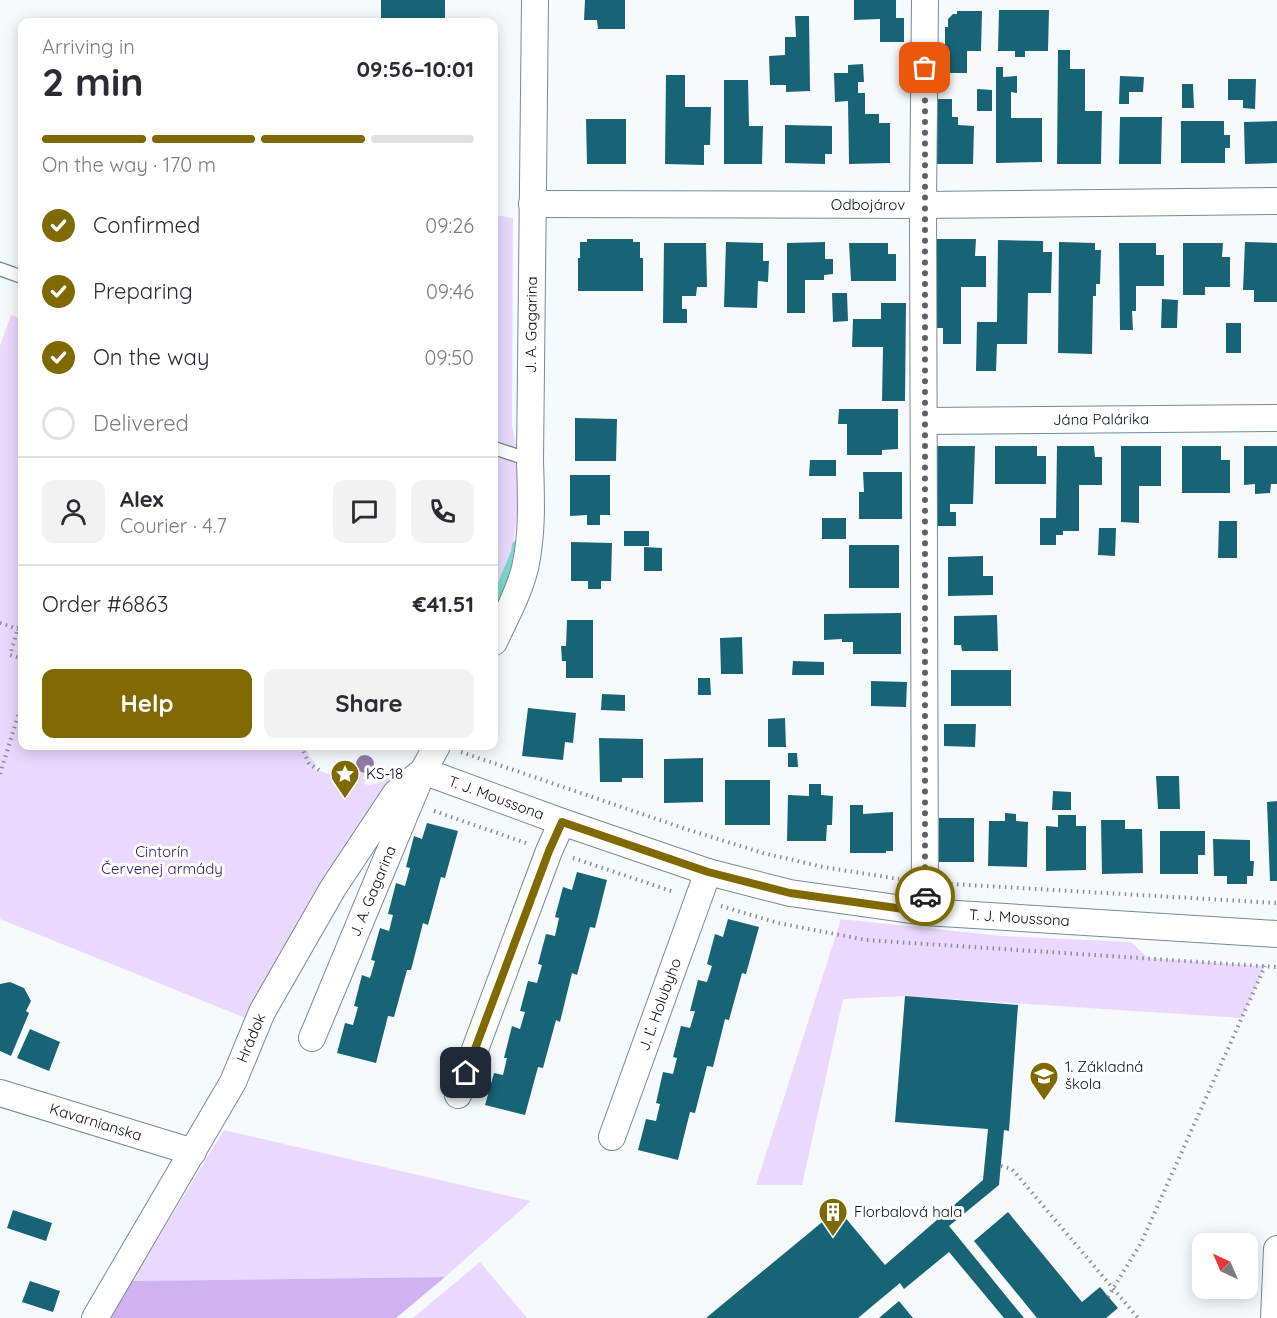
<!DOCTYPE html>
<html lang="en">
<head>
<meta charset="utf-8">
<style>
  :root { --surface:#fff; --page:#f2f2f3; --text:#2b2b33; --muted:#7c7c81; --line:#e1e1e2; --accent:#7f6900 }
  body { margin:0; font-family:Quicksand,sans-serif; background:var(--page); color:var(--text); height:100vh; display:flex; flex-direction:column; font-size:22px; white-space:nowrap }
  * { box-sizing:border-box; margin:0 }
  p { font-size:20px; color:var(--muted) }
  .icon { flex:none; width:33px; height:33px; fill:none; stroke:currentColor; stroke-width:2; stroke-linecap:round; stroke-linejoin:round }
  .map { position:relative; flex:1; overflow:hidden }
  .panel { position:absolute; left:18px; top:18px; width:480px; height:732px; display:flex; flex-direction:column; background:var(--surface); border-radius:12px; box-shadow:0 3px 15px #0003 }
  .panel>* { flex:none }
  .needle { width:39px; rotate:316deg }
  .controls { position:absolute; left:1192px; top:1233px; display:grid; gap:12px }
  .controls a { display:grid; place-items:center; width:66px; height:66px; border-radius:12px; background:var(--surface); box-shadow:0 3px 15px #0003; font-size:30px }
  .pin { position:absolute; display:grid; place-items:center; width:51px; height:51px; color:#fff; margin:-26px; border-radius:12px; box-shadow:0 3px 9px #0006 }
  .courier { position:absolute; display:grid; place-items:center; width:60px; height:60px; margin:-30px; border:4px solid #7f6900; border-radius:50%; background:#fff; color:#222; box-shadow:0 2px 8px #0007 }
  .head em { font-style:normal; font-weight:700 }
  .head div { display:flex; flex-direction:column-reverse }
  .head { display:flex; align-items:center; justify-content:space-between; height:102px; padding:0 24px }
  h1 { font-size:39px; font-weight:700; line-height:45px }
  .bar { display:grid; grid-template-columns:repeat(4,1fr); gap:9px 6px; align-content:center; height:72px; padding:0 24px }
  .bar i { height:8px; border-radius:4px; background:var(--line) }
  .bar .selected { background:var(--accent) }
  .bar p { grid-column:span 4 }
  .line { display:flex; align-items:center; gap:15px; padding:0 24px; border-top:2px solid var(--line) }
  .line div { flex:1 }
  .round { display:grid; place-items:center; flex:none; width:63px; height:63px; border-radius:12px; background:var(--page) }
  ol { padding:0 24px; list-style:none }
  li { display:flex; align-items:center; gap:18px; height:66px }
  li p { margin-inline-start:auto }
  li .icon { padding:6px; border-radius:50%; background:var(--accent); color:#fff; stroke-width:4 }
  li:last-child { color:var(--muted) }
  li i { width:33px; height:33px; border:3px solid var(--line); border-radius:50% }
  .action { display:flex; gap:12px; margin-top:auto; padding:12px 24px }
  .action a { flex:1; height:69px; border-radius:12px; background:var(--accent); color:#fff; font-size:24px; font-weight:700; line-height:69px; text-align:center }
  .action a+a { background:var(--page); color:var(--text) }
  .map>svg:first-child { display:block }
  .green { fill:#ead9fe }
  .forest { fill:#d0b2f2 }
  .lines { fill:none; stroke-linecap:round; stroke-linejoin:round }
  .stream { stroke:#79dbce; stroke-width:8 }
  .building { fill:#166475 }
  .service-casing { stroke:#798997; stroke-width:15 }
  .minor-casing { stroke:#798997; stroke-width:28 }
  .path { stroke:#8a8f93; stroke-width:4; stroke-dasharray:1.5 4.5; stroke-linecap:butt }
  .service { stroke:#fff; stroke-width:12 }
  .minor { stroke:#fff; stroke-width:26 }
  .tree { fill:#917ba5 }
  .done { stroke:#5d6266; stroke-width:6; stroke-dasharray:0 10.8 }
  .route { stroke:#7f6900; stroke-width:8 }
  .labels { text-anchor:middle; stroke-width:6; stroke-linejoin:round; paint-order:stroke }
  .street-label { font-size:15px; fill:#0a1015; stroke:#fff }
  .poi-label { font-size:15px; fill:#0a1015; stroke:#fff; text-anchor:start }
  .park-label { font-size:15px; fill:#3e135d; stroke:#fff }
</style>
</head>
<body>
<div class="map">
<svg width="1277" height="1318" viewBox="0 0 1277 1318">
  <rect width="100%" height="100%" fill="#f6fafd"/>
  <!-- green -->
  <path class="green" d="M494 215 513 218 512 425 522 473 509 578 494 611Z
    M11 315 22 319V746H305L310 757 316 764 315 769 350 782 360 755 373 759 364 784C376 787 381 781 389 772L390 782 248 1019 0 919V346Z
    M841 919 1002 936 1131 942 1148 958 1265 966 1242 1018 905 996 843 999 802 1185H756Z
    M224 1130 531 1201 445 1277 132 1281Z
    M480 1262 527 1318H413Z"/>
  <!-- forest -->
  <path class="forest" d="M445 1277 396 1318H110L132 1281Z"/>
  <g class="lines">
    <!-- stream -->
    <path class="stream" d="M494 603 515 552 516 545"/>
  </g>
  <!-- building -->
  <path class="building" d="M381 0H445V22H381Z
    M585 0H625V29H598L597 20H584Z
    M854 0H896V18H904V42H880V19L854 20Z
    M999 10H1049L1048 51H1025V57H1015V51H998Z
    M957 11H982L981 51H967V73H942V52H945V27H948V19L953 14H957Z
    M795 16H809L810 91 786 92V85H770L769 56 785 55V37H796Z
    M1058 50H1070V69H1085V111H1102L1101 164H1057Z
    M863 64 864 82H858V93H865V114H879V123H890V163L849 164 848 101 835 102 834 73H848V65Z
    M996 67H1003V77L1017 76V93L1011 92V118H1042V162L996 163Z
    M666 75H685V107H711L710 145H704V165L665 164Z
    M1120 76 1144 77 1143 92H1129V104H1119Z
    M1228 79H1256L1255 109 1243 108V100H1228Z
    M724 80H748L749 126H763L762 164H724Z
    M1182 84H1193L1194 108H1182Z
    M977 89 992 90V111H977Z
    M934 99H952V117H958V125L974 126 973 164H935Z
    M1120 117H1162L1161 164H1119Z
    M586 119H626V164H587Z
    M1181 121H1224V135H1230V148H1225V163H1181Z
    M1277 121V163L1245 164 1244 122Z
    M785 125 832 126V154H825V164L785 163Z
    M587 239H633V242H640V258H643V291H578V258H580V242H587Z
    M937 239H976L975 256H986V287H961V344H943V328H937Z
    M998 240 1043 241V252H1052L1051 293H1028L1027 344H997L996 371H976L977 322H997Z
    M726 242 763 243V261H769L768 282 758 281 757 308 724 307Z
    M825 242V259H833V274L824 275V280H805V313H787V243Z
    M1059 242 1095 243V250H1101L1100 284H1096V296H1093L1092 354 1058 353Z
    M1245 242 1277 243V302H1254V290H1243Z
    M664 243H706L707 287H697L696 296H682V309H687V323H663Z
    M849 243H888V254H896V281H851Z
    M1119 243H1156V255H1164V286H1136V311H1132L1133 330H1120Z
    M1183 243H1223L1222 257H1230V287H1205V295H1183Z
    M832 293H847L848 321 833 322Z
    M1162 299 1178 300 1177 328H1161Z
    M881 303H906L905 401H882L883 347H852L853 319H881Z
    M1226 323H1241V353H1226Z
    M839 409H898V449L882 450V455H847V424H838Z
    M575 418 617 419 616 461H575Z
    M935 446H975L973 504H950V512H956V526H934Z
    M995 446H1037V456H1046V484H995Z
    M1057 446H1094L1095 457H1102V485H1079V531H1063V535H1056V545H1040V518H1056Z
    M1121 446H1161V486H1139V523L1121 522Z
    M1182 446H1221V460H1230V493H1182Z
    M1244 446H1277V484H1271L1270 493 1255 494V484L1244 485Z
    M810 460H836V476H809Z
    M863 472H902V519H859V492H864Z
    M570 475H610V515H600V525H587V515L570 516Z
    M822 518H846V539H822Z
    M1219 521H1237V558H1218Z
    M1099 528H1116L1115 556 1098 555Z
    M624 531H649V546H624Z
    M571 542 612 543 611 581H601V589H588V581H571Z
    M849 545H899V588H849Z
    M644 547 662 548V571H644Z
    M983 556V576H993V595L948 596V557Z
    M901 613V654H853V642H842V639L824 640V614Z
    M997 615 998 651H962L961 645H954V616Z
    M567 620H593V678H566V661H562L561 646H566Z
    M742 637 743 674H721L720 638Z
    M793 661 824 662V675H792Z
    M951 670H1011V706H951Z
    M698 678H710L711 695H698Z
    M871 681 907 682 906 707 871 706Z
    M602 694 625 695V711L601 710Z
    M528 708 576 713 573 743 565 742 563 760 522 756Z
    M785 718 786 747H768V719Z
    M944 724H976L975 747 944 746Z
    M599 738 643 739V778H622V782H600Z
    M788 753H797L798 767H788Z
    M703 758V802L664 803V759Z
    M1156 776H1179L1180 809H1158Z
    M725 780H770V825H725Z
    M809 784H821V795L833 796 832 825H827L826 841H787L788 795 809 796Z
    M1053 791 1071 792V810H1052Z
    M1277 801V881H1270L1267 802Z
    M850 805H863V814L893 812V851H886V853H850Z
    M1005 813 1016 814V821L1028 822 1027 867 988 866 989 821H1005Z
    M1058 815H1076V826H1086V870L1046 871V826L1058 827Z
    M939 818H974V862H939Z
    M1101 820H1125V829H1142L1143 873 1102 874Z
    M427 823 458 831 445 878 441 877 428 925 423 923 411 970H407L394 1017 388 1016 376 1063 337 1053 345 1023 353 1025 358 1007 354 1006 362 975 370 978 375 961 371 960 380 928 389 931 393 915 388 914 396 883 405 886 410 868 406 867 414 836 422 839Z
    M1160 831H1205V855H1198V874H1160Z
    M1213 839 1250 840V861H1254L1253 876H1247V884H1227V876H1214Z
    M577 872 607 880 595 928 590 927 577 975 572 973 560 1022 556 1020 543 1068 538 1067 525 1115 485 1105 494 1073 503 1075 507 1058H504L512 1026 520 1029 525 1012 520 1011 528 981 537 983 542 965 538 964 546 934 555 936 559 918 555 917 563 887 572 890Z
    M728 919 759 927 746 974 742 973 729 1020 725 1019 713 1067 707 1066 695 1113 690 1112 678 1160 638 1150 646 1119 656 1121 660 1104 656 1103 663 1072 673 1074 677 1058 673 1057 681 1026 690 1028 695 1011H690L698 980 707 982 712 966 707 964 715 934 723 937Z
    M10 982 24 988 31 1001 26 1011 29 1013 11 1056 0 1051V984Z
    M905 996 1018 1005 1009 1131 1004 1130 999 1185 949 1226 1024 1318H1004L949 1252 904 1289 900 1283 858 1318H706L838 1209 885 1265 983 1180 988 1129 895 1122Z
    M30 1029 60 1042 49 1071 17 1058Z
    M13 1210 52 1223 46 1241 7 1228Z
    M1008 1212 1082 1302 1100 1287 1118 1308 1106 1318H1037L974 1241Z
    M30 1281 60 1291 53 1312 22 1302Z
    M899 1301 913 1318H879Z"/>
  <g class="lines">
    <!-- service casing -->
    <g class="service-casing">
      <path id="service" d="M0 269 22 277
        M494 448 530 460"/>
    </g>
    <!-- minor casing -->
    <g class="minor-casing">
      <g id="minor">
        <path id="s1" d="M532 204 923 205 1277 201"/>
        <path id="s2" d="M924 421 1277 418"/>
        <path id="s3" d="M494 642C505 618 519 593 525 568 533 532 531 496 530 460L535 0"/>
        <path id="s4" d="M423 771 562 822 708 872 790 893 925 912 1277 934"/>
        <path d="M925 912 923 205 925 0"/>
        <path id="s5" d="M312 1038 423 771 437 746"/>
        <path id="s6" d="M0 1093 193 1152"/>
        <path d="M458 1095 549 851 562 822"/>
        <path id="s7" d="M612 1137 708 872"/>
        <path id="s8" d="M95 1318 233 1082 262 1012 333 888 396 793 423 771"/>
        <path d="M1274 1318 1277 1249"/>
      </g>
    </g>
    <!-- path -->
    <path class="path" d="M22 615 10 655 22 659
      M0 623 18 629
      M301 746 309 764 319 770
      M461 752 686 829 763 853 823 867 899 879
      M0 774 22 703
      M434 811 526 843
      M573 858 674 892
      M951 884 1277 903
      M721 906 778 923 866 940 1277 967
      M1001 1166 1012 1169 1138 1318
      M1108 1297 1141 1243 1265 966"/>
    <!-- service -->
    <use href="#service" class="service"/>
    <!-- minor -->
    <use href="#minor" class="minor"/>
  </g>
  <!-- trees -->
  <circle class="tree" cx="365" cy="764" r="9"/>
  <g class="lines">
    <!-- done -->
    <path class="done" d="M925 68V896"/>
    <!-- route -->
    <path class="route" d="M466 1073 549 851 562 822 708 872 790 893 925 912V896"/>
  </g>
  <!-- icons -->
  <defs>
    <g id="sight-pin" transform="scale(1.5)"><path d="M0 17L-7.5 6A9.5 9.5 0 1 1 7.5 6Z" fill="#7f6900" stroke="#fff"/><path d="M0-6L1.8-2.2L6-1.7L2.9 1.2L3.7 5.4L0 3.3L-3.7 5.4L-2.9 1.2L-6-1.7L-1.8-2.2Z" fill="#fff"/></g>
    <g id="school-pin" transform="scale(1.5)"><path d="M0 17L-7.5 6A9.5 9.5 0 1 1 7.5 6Z" fill="#7f6900" stroke="#fff"/><path d="M0-5L7-2L0 1L-7-2ZM-4 1L0 2.5L4 1V4Q0 6-4 4Z" fill="#fff"/></g>
    <g id="building-pin" transform="scale(1.5)"><path d="M0 17L-7.5 6A9.5 9.5 0 1 1 7.5 6Z" fill="#7f6900" stroke="#fff"/><path d="M-4-6H4V6H1V3H-1V6H-4ZM-2.5-4.3h1.7v1.8h-1.7ZM.8-4.3h1.7v1.8H.8ZM-2.5-1h1.7V.8h-1.7ZM.8-1h1.7V.8H.8Z" fill="#fff"/></g>
  </defs>
  <g fill-rule="evenodd">
    <use href="#sight-pin" x="345" y="774"/>
    <use href="#school-pin" x="1044" y="1076"/>
    <use href="#building-pin" x="833" y="1212"/>
  </g>
  <g class="labels">
    <!-- street labels -->
    <g class="street-label">
      <text dy="5" stroke="none"><textPath href="#s1" startOffset="336">Odbojárov</textPath></text>
      <text dy="5" stroke="none"><textPath href="#s3" startOffset="324">J. A. Gagarina</textPath></text>
      <text dy="5" stroke="none"><textPath href="#s2" startOffset="177">Jána Palárika</textPath></text>
      <text dy="5" stroke="none"><textPath href="#s4" startOffset="78">T. J. Moussona</textPath></text>
      <text dy="5" stroke="none"><textPath href="#s5" startOffset="159">J. A. Gagarina</textPath></text>
      <text dy="5" stroke="none"><textPath href="#s4" startOffset="618">T. J. Moussona</textPath></text>
      <text dy="5" stroke="none"><textPath href="#s7" startOffset="141">J. Ľ. Holubyho</textPath></text>
      <text dy="5" stroke="none"><textPath href="#s8" startOffset="321">Hrádok</textPath></text>
      <text dy="5" stroke="none"><textPath href="#s6" startOffset="100">Kavarnianska</textPath></text>
    </g>
    <!-- poi labels -->
    <g class="poi-label">
      <text x="366" y="779">KS-18</text>
      <text x="1065" y="1072">1. Základná<tspan x="1065" dy="17">škola</tspan></text>
      <text x="854" y="1217">Florbalová hala</text>
    </g>
    <!-- park labels -->
    <g class="park-label">
      <text x="162" y="857">Cintorín<tspan x="162" dy="17">Červenej armády</tspan></text>
    </g>
  </g>
</svg>
<div class="controls">
<a><svg class="needle" viewBox="-14 -14 28 28"><path d="M0-13l5 13h-10z" fill="#e53935"/><path d="M0 13l5-13h-10z" fill="#7c7c81"/></svg></a>
</div>
<div class="pin" style="left:925px;top:68px;background:#ea580c"><svg class="icon" aria-label="bag" viewBox="0 0 24 24"><path d="M5 8h14l-1 12H6zM9 8a3 3 0 0 1 6 0"/></svg></div>
<div class="pin" style="left:466px;top:1073px;background:#1f2937"><svg class="icon" aria-label="home" viewBox="0 0 24 24"><path d="M3 11l9-7 9 7M6 9v11h12V9"/></svg></div>
<div class="courier" style="left:925px;top:896px"><svg class="icon" aria-label="car" viewBox="0 0 24 24"><path d="M5 17H2v-5l4-1 3-4h7l3 4 3 1v5h-3M9 17h6M6 11h13"/><circle cx="7" cy="17" r="2"/><circle cx="17" cy="17" r="2"/></svg></div>
<section class="panel">
<div class="head"><div><h1>2 min</h1><p>Arriving in</p></div><em>09:56–10:01</em></div>
<div class="bar"><i class="selected"></i><i class="selected"></i><i class="selected"></i><i></i><p>On the way · 170 m</p></div>
<ol>
<li><svg class="icon" aria-label="check" viewBox="0 0 24 24"><path d="M5 12l5 5 9-10"/></svg>Confirmed<p>09:26</p></li>
<li><svg class="icon" aria-label="check" viewBox="0 0 24 24"><path d="M5 12l5 5 9-10"/></svg>Preparing<p>09:46</p></li>
<li><svg class="icon" aria-label="check" viewBox="0 0 24 24"><path d="M5 12l5 5 9-10"/></svg>On the way<p>09:50</p></li>
<li><i></i>Delivered</li>
</ol>
<div class="line" style="height:108px"><a class="round"><svg class="icon" aria-label="person" viewBox="0 0 24 24"><circle cx="12" cy="8" r="4"/><path d="M4 21q1-7 8-7t8 7"/></svg></a><div><b>Alex</b><p>Courier · 4.7</p></div><a class="round"><svg class="icon" aria-label="chat" viewBox="0 0 24 24"><path d="M4 5h16v11H9l-5 4z"/></svg></a><a class="round"><svg class="icon" aria-label="phone" viewBox="0 0 24 24"><path d="M5 4h4l2 5-3 2q2 4 5 5l2-3 5 2v4C11 20 4 13 5 4z"/></svg></a></div>
<div class="line" style="height:78px"><div>Order #6863</div><b>€41.51</b></div>
<div class="action"><a>Help</a><a>Share</a></div>
</section>
</div>
</body>
</html>
